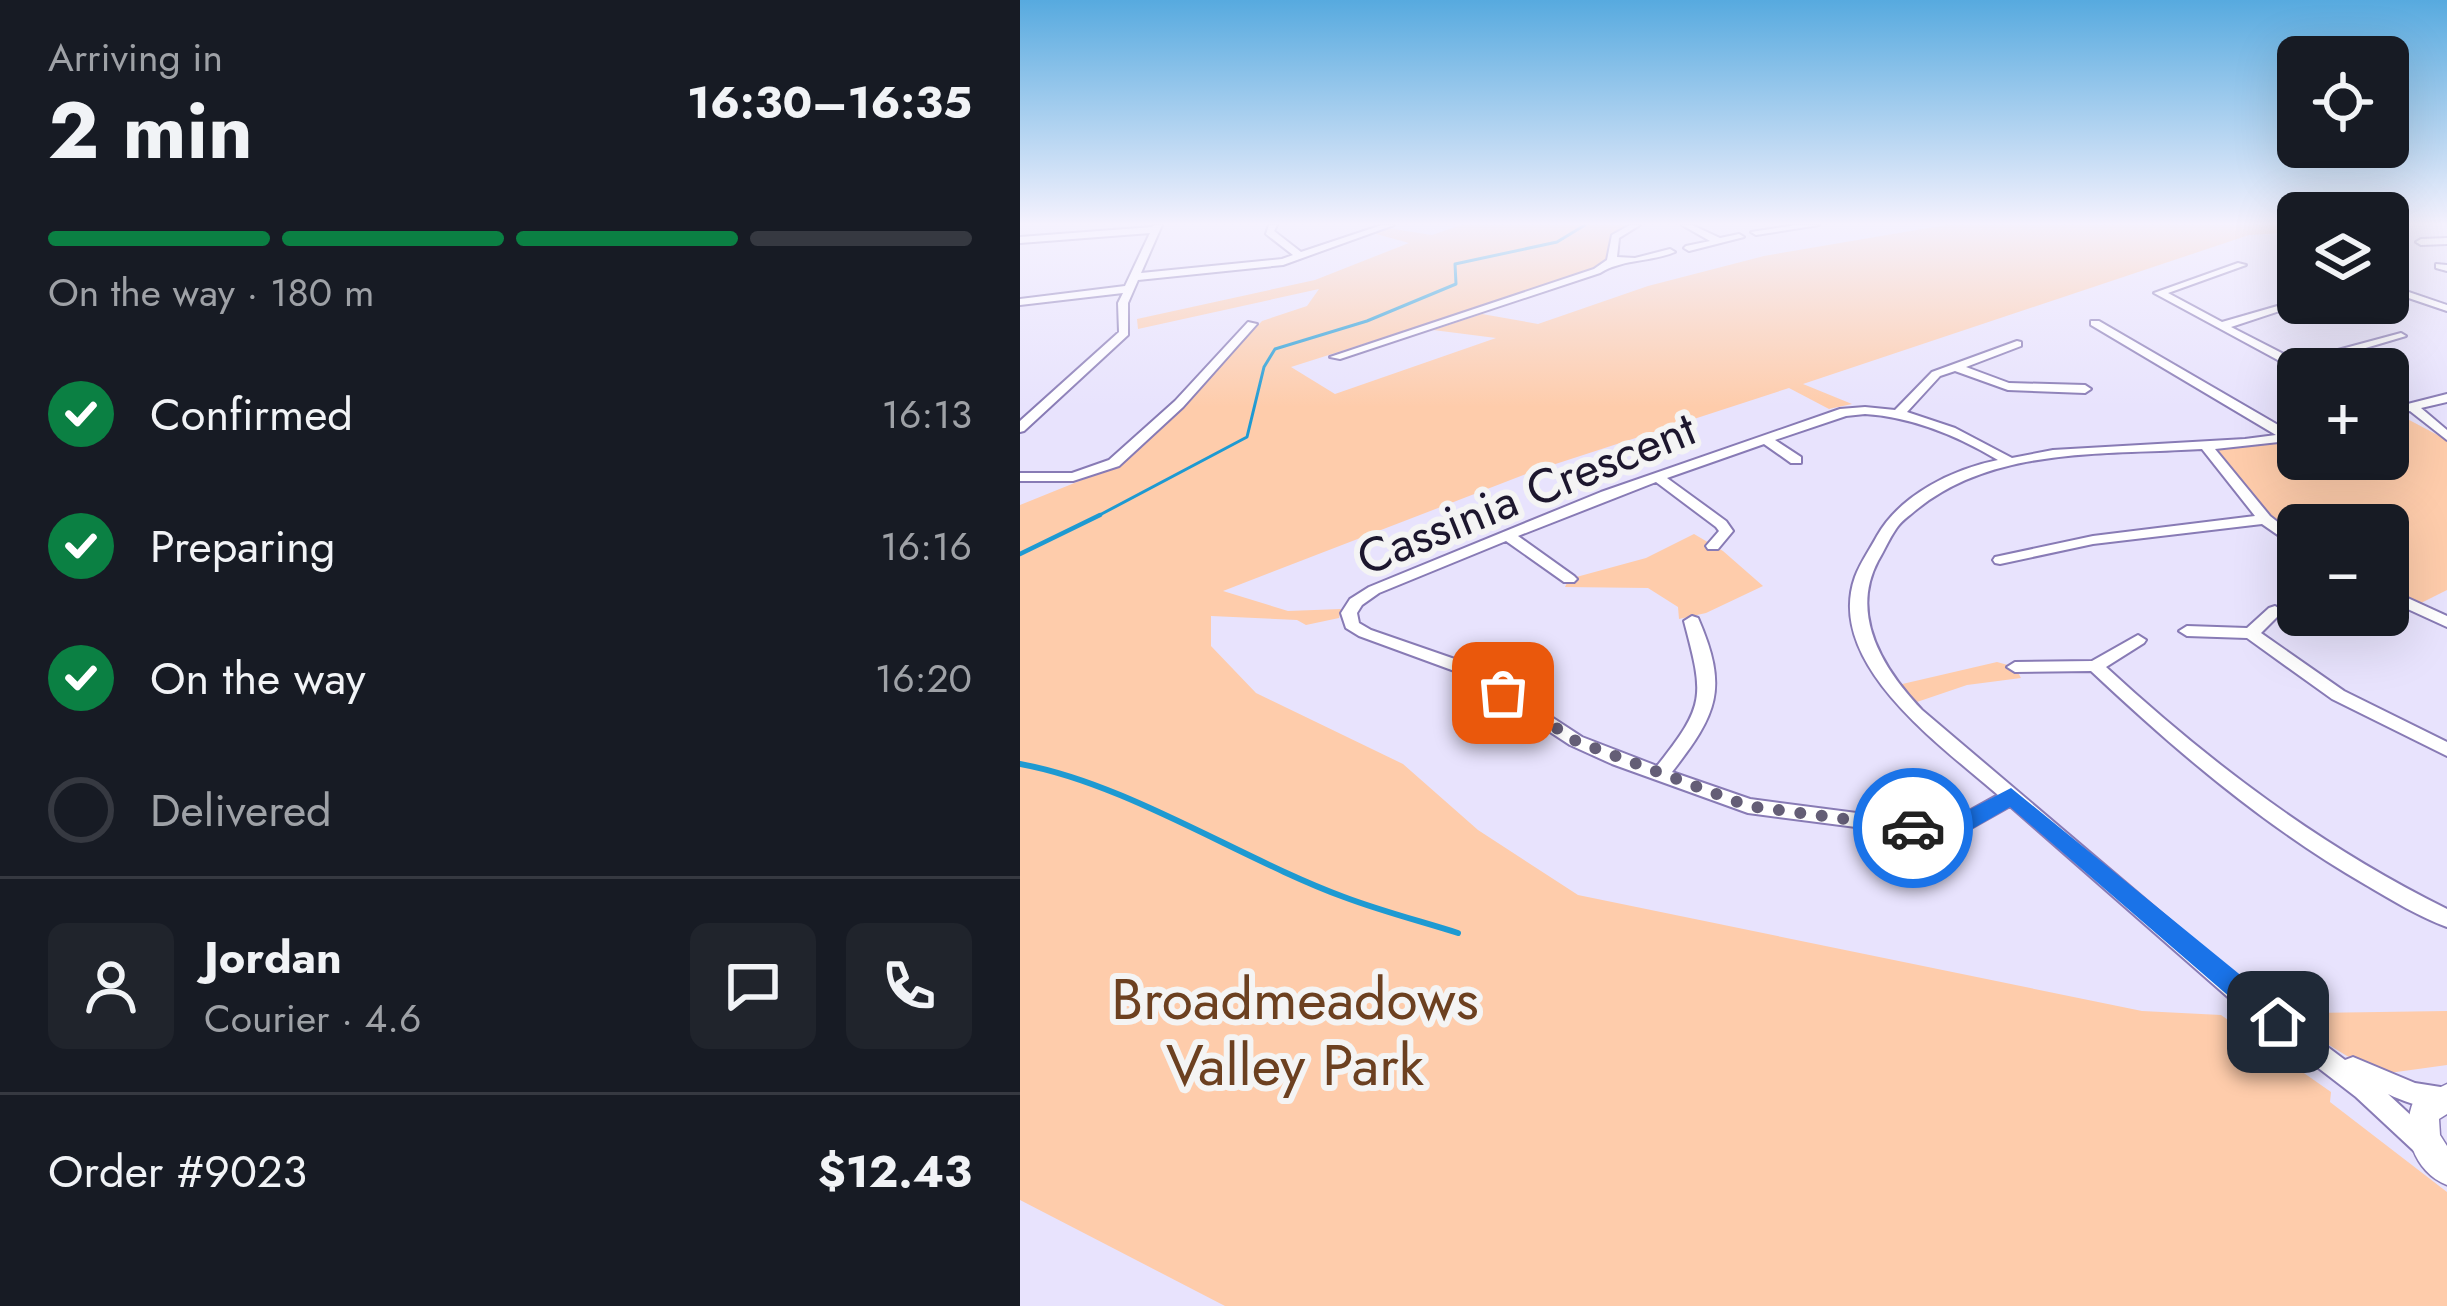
<!DOCTYPE html>
<html lang="en">
<head>
<meta charset="utf-8">
<style>
  :root { --surface:#171b24; --page:#20242c; --text:#f1f3f6; --muted:#9ea1a6; --line:#363941; --accent:#0b8043 }
  body { margin:0; font-family:Jost,sans-serif; background:var(--page); color:var(--text); height:100vh; display:flex; flex-direction:column; font-size:45px; white-space:nowrap }
  * { box-sizing:border-box; margin:0 }
  p { font-size:39px; color:var(--muted) }
  .icon { flex:none; width:66px; height:66px; fill:none; stroke:currentColor; stroke-width:2; stroke-linecap:round; stroke-linejoin:round }
  .map { position:relative; flex:1; overflow:hidden }
  .sheet { display:flex; flex-direction:column; background:var(--surface); width:1020px }
  .sheet>* { flex:none }
  .controls { position:absolute; left:1257px; top:36px; display:grid; gap:24px }
  .controls a { display:grid; place-items:center; width:132px; height:132px; border-radius:18px; background:var(--surface); box-shadow:0 12px 48px #0002; font-size:60px }
  .pin { position:absolute; display:grid; place-items:center; width:102px; height:102px; color:#fff; margin:-51px; border-radius:24px; box-shadow:0 6px 18px #0006 }
  .courier { position:absolute; display:grid; place-items:center; width:120px; height:120px; margin:-60px; border:9px solid #1a73e8; border-radius:50%; background:#fff; color:#222; box-shadow:0 3px 15px #0007 }
  .summary em { font-style:normal; font-weight:700 }
  .summary div { display:flex; flex-direction:column-reverse }
  .summary { display:flex; align-items:center; justify-content:space-between; height:204px; padding:0 48px }
  h1 { font-size:78px; font-weight:700; line-height:90px }
  .bar { display:grid; grid-template-columns:repeat(4,1fr); gap:18px 12px; align-content:center; height:144px; padding:0 48px }
  .bar i { height:15px; border-radius:9px; background:var(--line) }
  .bar .selected { background:var(--accent) }
  .bar p { grid-column:span 4 }
  .line { display:flex; align-items:center; gap:30px; padding:0 48px; border-top:3px solid var(--line) }
  .line div { flex:1 }
  .round { display:grid; place-items:center; flex:none; width:126px; height:126px; border-radius:18px; background:var(--page) }
  ol { padding:0 48px; list-style:none }
  li { display:flex; align-items:center; gap:36px; height:132px }
  li p { margin-inline-start:auto }
  li .icon { padding:12px; border-radius:50%; background:var(--accent); color:#fff; stroke-width:4 }
  li:last-child { color:var(--muted) }
  li i { width:66px; height:66px; border:6px solid var(--line); border-radius:50% }
  main { display:flex; flex:1; min-height:0 }
  .map>svg:first-child { display:block }
  .green { fill:#feccab }
  .lines { fill:none; stroke-linecap:round; stroke-linejoin:round }
  .stream-far2 { stroke:#1e9ad2; stroke-width:3 }
  .stream-far1 { stroke:#1e9ad2; stroke-width:4.5 }
  .stream { stroke:#1e9ad2; stroke-width:6 }
  .minor-casing { stroke:#887bb5; stroke-width:4 }
  .tertiary-casing { stroke:#887bb5; stroke-width:3 }
  .minor { fill:#fff; fill-rule:evenodd }
  .tertiary { fill:#fff; fill-rule:evenodd }
  .route { fill:#1a73e8 }
  .done { stroke:#645e76; stroke-width:12; stroke-dasharray:0 21.6 }
  .labels { text-anchor:middle; stroke-width:12; stroke-linejoin:round; paint-order:stroke }
  .street-label { font-size:48px; fill:#1d172e; stroke:#f4f4f4 }
  .near-park-label { font-size:57px; fill:#6c4020; stroke:#f4f4f4 }
</style>
</head>
<body>
<main>
<section class="sheet">
<div class="summary"><div><h1>2 min</h1><p>Arriving in</p></div><em>16:30–16:35</em></div>
<div class="bar"><i class="selected"></i><i class="selected"></i><i class="selected"></i><i></i><p>On the way · 180 m</p></div>
<ol>
<li><svg class="icon" aria-label="check" viewBox="0 0 24 24"><path d="M5 12l5 5 9-10"/></svg>Confirmed<p>16:13</p></li>
<li><svg class="icon" aria-label="check" viewBox="0 0 24 24"><path d="M5 12l5 5 9-10"/></svg>Preparing<p>16:16</p></li>
<li><svg class="icon" aria-label="check" viewBox="0 0 24 24"><path d="M5 12l5 5 9-10"/></svg>On the way<p>16:20</p></li>
<li><i></i>Delivered</li>
</ol>
<div class="line" style="height:216px"><a class="round"><svg class="icon" aria-label="person" viewBox="0 0 24 24"><circle cx="12" cy="8" r="4"/><path d="M4 21q1-7 8-7t8 7"/></svg></a><div><b>Jordan</b><p>Courier · 4.6</p></div><a class="round"><svg class="icon" aria-label="chat" viewBox="0 0 24 24"><path d="M4 5h16v11H9l-5 4z"/></svg></a><a class="round"><svg class="icon" aria-label="phone" viewBox="0 0 24 24"><path d="M5 4h4l2 5-3 2q2 4 5 5l2-3 5 2v4C11 20 4 13 5 4z"/></svg></a></div>
<div class="line" style="height:156px"><div>Order #9023</div><b>$12.43</b></div>
</section>
<div class="map">
<svg width="1427" height="1306" viewBox="0 0 1427 1306">
  <rect width="100%" height="100%" fill="#e8e3fd"/>
  <!-- green -->
  <path class="green" d="M441 225H611L591 236 588 260 570 272 271 367 315 394 476 338 413 330 462 314 518 324 628 286 744 256 926 225H1278V232L1229 235 783 384 832 404 809 409 769 388 514 471 203 591 268 611 321 609 319 618 286 625 277 620 191 616V646L236 693 383 764 458 830 558 895 1122 1011 1201 1015 1311 1092 1310 1102 1427 1192V1306H205L0 1200V505L94 467 161 408 242 321 287 306 299 289 118 329 117 319 295 280 389 243 353 233 366 228 412 235Z
    M1376 413 1427 440V590L1399 604 1368 589V525H1278V540L1252 519 1190 447 1278 438V459H1368V415Z
    M674 534 703 551 743 586 686 613 659 619 658 607 628 588 545 587 549 579 626 558Z
    M977 662 995 667 1001 678 947 685 894 703 878 685Z
    M1427 1011V1065L1369 1073 1327 1056 1275 1024 1291 1013Z"/>
  <g class="lines">
    <!-- stream-far2 -->
    <path class="stream-far2" d="M74 518 227 437 244 367 255 349 347 321 436 284 435 264 537 242 565 225"/>
    <!-- stream-far1 -->
    <path class="stream-far1" d="M0 554 80 515"/>
    <!-- stream -->
    <path class="stream" d="M0 764C106 783 221 859 324 897 361 911 400 921 438 933"/>
    <!-- minor casing -->
    <g class="minor-casing">
      <path id="minor" d="M134 225H142L121 273 262 259 273 255 246 234 249 225H257L254 231 281 252 362 225H374L263 265 118 280 108 303V335L4 431 0 432V421L99 332 98 303 103 293 0 305V299L105 286 130 233 0 243V237L132 227Z
        M610 225H620L599 238 597 257 615 258 650 249 655 252C631 262 602 259 580 273L320 359 310 357 574 269 587 260 592 235Z
        M662 225H672L700 238 719 234 724 237 669 251 664 248 666 246 690 241Z
        M776 225H799L736 235 731 232Z
        M1427 238V244L1401 245 1396 242 1401 239Z
        M1368 242 1375 243 1377 245 1368 248Z
        M1278 244V251L1275 252 1278 253V260L1263 252Z
        M1218 263 1226 265 1148 293 1202 322 1278 300V303H1284L1211 327 1277 361 1381 333 1386 336 1285 366 1289 369 1278 371 1134 293Z
        M1416 264 1427 265V271L1416 268Z
        M1368 285 1427 305V311L1368 291Z
        M1071 321H1079L1270 432 1278 431V439L1269 441 1195 449 1250 516 1278 538V549L1242 524 1073 544 980 564 975 563 973 560 975 557 1073 536 1235 516 1182 449C1086 455 974 446 896 510 889 516 881 521 876 529 869 539 864 551 858 561 829 616 864 670 902 710L1233 991 1325 1060 1333 1057 1395 1083 1427 1088V1106C1406 1110 1387 1103 1368 1094L1412 1135 1416 1143 1412 1151 1403 1155 1394 1151 1336 1097 1217 1005 990 806 951 828 898 835 728 813 592 764 550 745 440 673 339 636 326 628 321 613 330 599 349 587 581 492 820 409 845 407 875 410 912 372 997 341 1001 342V346L946 367 989 383 1065 385 1071 389 1065 393 988 390 935 371 920 376 887 412 935 428 992 458 1033 450 1225 439 1256 435 1071 325ZM845 414C892 417 936 435 978 460 933 469 880 495 857 536 850 549 840 563 835 577 804 664 922 746 978 795L940 816 898 821 730 799 652 772C697 714 709 689 678 618L672 616 664 621C684 697 686 704 637 766L562 737 452 665 351 630 339 623 337 613 342 605 359 593 486 541 544 582H554L557 579 554 576 498 536 636 482 696 527 699 531 686 546 688 549H698L713 531 706 521 647 478 744 444 771 463H781V457L755 440 826 416Z
        M228 322 237 324 163 407 99 466 53 481H0V473H52L89 460 155 401Z
        M1427 394V402L1401 408 1427 430V440L1390 411 1368 417V409Z
        M1368 589 1427 616V627L1368 600Z
        M1255 606 1263 611 1241 633 1324 691 1427 742V756L1312 699 1227 638 1167 636 1159 631 1167 626 1227 628 1249 608Z
        M1118 635 1126 640 1124 643 1086 667C1190 763 1300 846 1427 909V927C1399 917 1372 900 1346 885 1244 826 1156 751 1071 671L995 672 987 667 995 662 1072 661Z"/>
    </g>
    <!-- tertiary casing -->
    <g class="tertiary-casing">
      <path id="tertiary" d="M1427 1084V1114L1419 1119 1420 1135 1427 1146V1185C1394 1172 1380 1131 1394 1100Z"/>
    </g>
    <!-- minor -->
    <use href="#minor" class="minor"/>
    <!-- tertiary -->
    <use href="#tertiary" class="tertiary"/>
  </g>
  <!-- sky -->
  <linearGradient id="sky" x2="0" y2="1"><stop stop-color="#57aadf"/><stop offset="0.55" stop-color="#f5f2fe"/><stop offset="1" stop-color="#f5f2fe" stop-opacity="0"/></linearGradient>
  <rect width="1427" height="407" fill="url(#sky)"/>
  <!-- route -->
  <path class="route" d="M991 788 1267 1013 1271 1022 1267 1030H1248L990 807 952 829 893 836 882 828 893 819 939 815Z"/>
  <g class="lines">
    <!-- done -->
    <path class="done" d="M483 693 556 741 728 806 893 828"/>
  </g>
  <g class="labels">
    <!-- street labels -->
    <g class="street-label">
      <text transform="translate(506 493) rotate(-22)" y="17">Cassinia Crescent</text>
    </g>
    <!-- near-park labels -->
    <g class="near-park-label">
      <text x="275" y="1019">Broadmeadows<tspan x="275" dy="66">Valley Park</tspan></text>
    </g>
  </g>
</svg>
<div class="controls">
<a><svg class="icon" aria-label="locate" viewBox="0 0 24 24"><circle cx="12" cy="12" r="6"/><path d="M12 2v4M12 18v4M2 12h4M18 12h4"/></svg></a>
<a><svg class="icon" aria-label="layers" viewBox="0 0 24 24"><path d="M12 4l9 5-9 5-9-5zM3 14l9 5 9-5"/></svg></a>
<a>+</a>
<a>−</a>
</div>
<div class="pin" style="left:483px;top:693px;background:#ea580c"><svg class="icon" aria-label="bag" viewBox="0 0 24 24"><path d="M5 8h14l-1 12H6zM9 8a3 3 0 0 1 6 0"/></svg></div>
<div class="pin" style="left:1258px;top:1022px;background:#1f2937"><svg class="icon" aria-label="home" viewBox="0 0 24 24"><path d="M3 11l9-7 9 7M6 9v11h12V9"/></svg></div>
<div class="courier" style="left:893px;top:828px"><svg class="icon" aria-label="car" viewBox="0 0 24 24"><path d="M5 17H2v-5l4-1 3-4h7l3 4 3 1v5h-3M9 17h6M6 11h13"/><circle cx="7" cy="17" r="2"/><circle cx="17" cy="17" r="2"/></svg></div>
</div>
</main>
</body>
</html>
